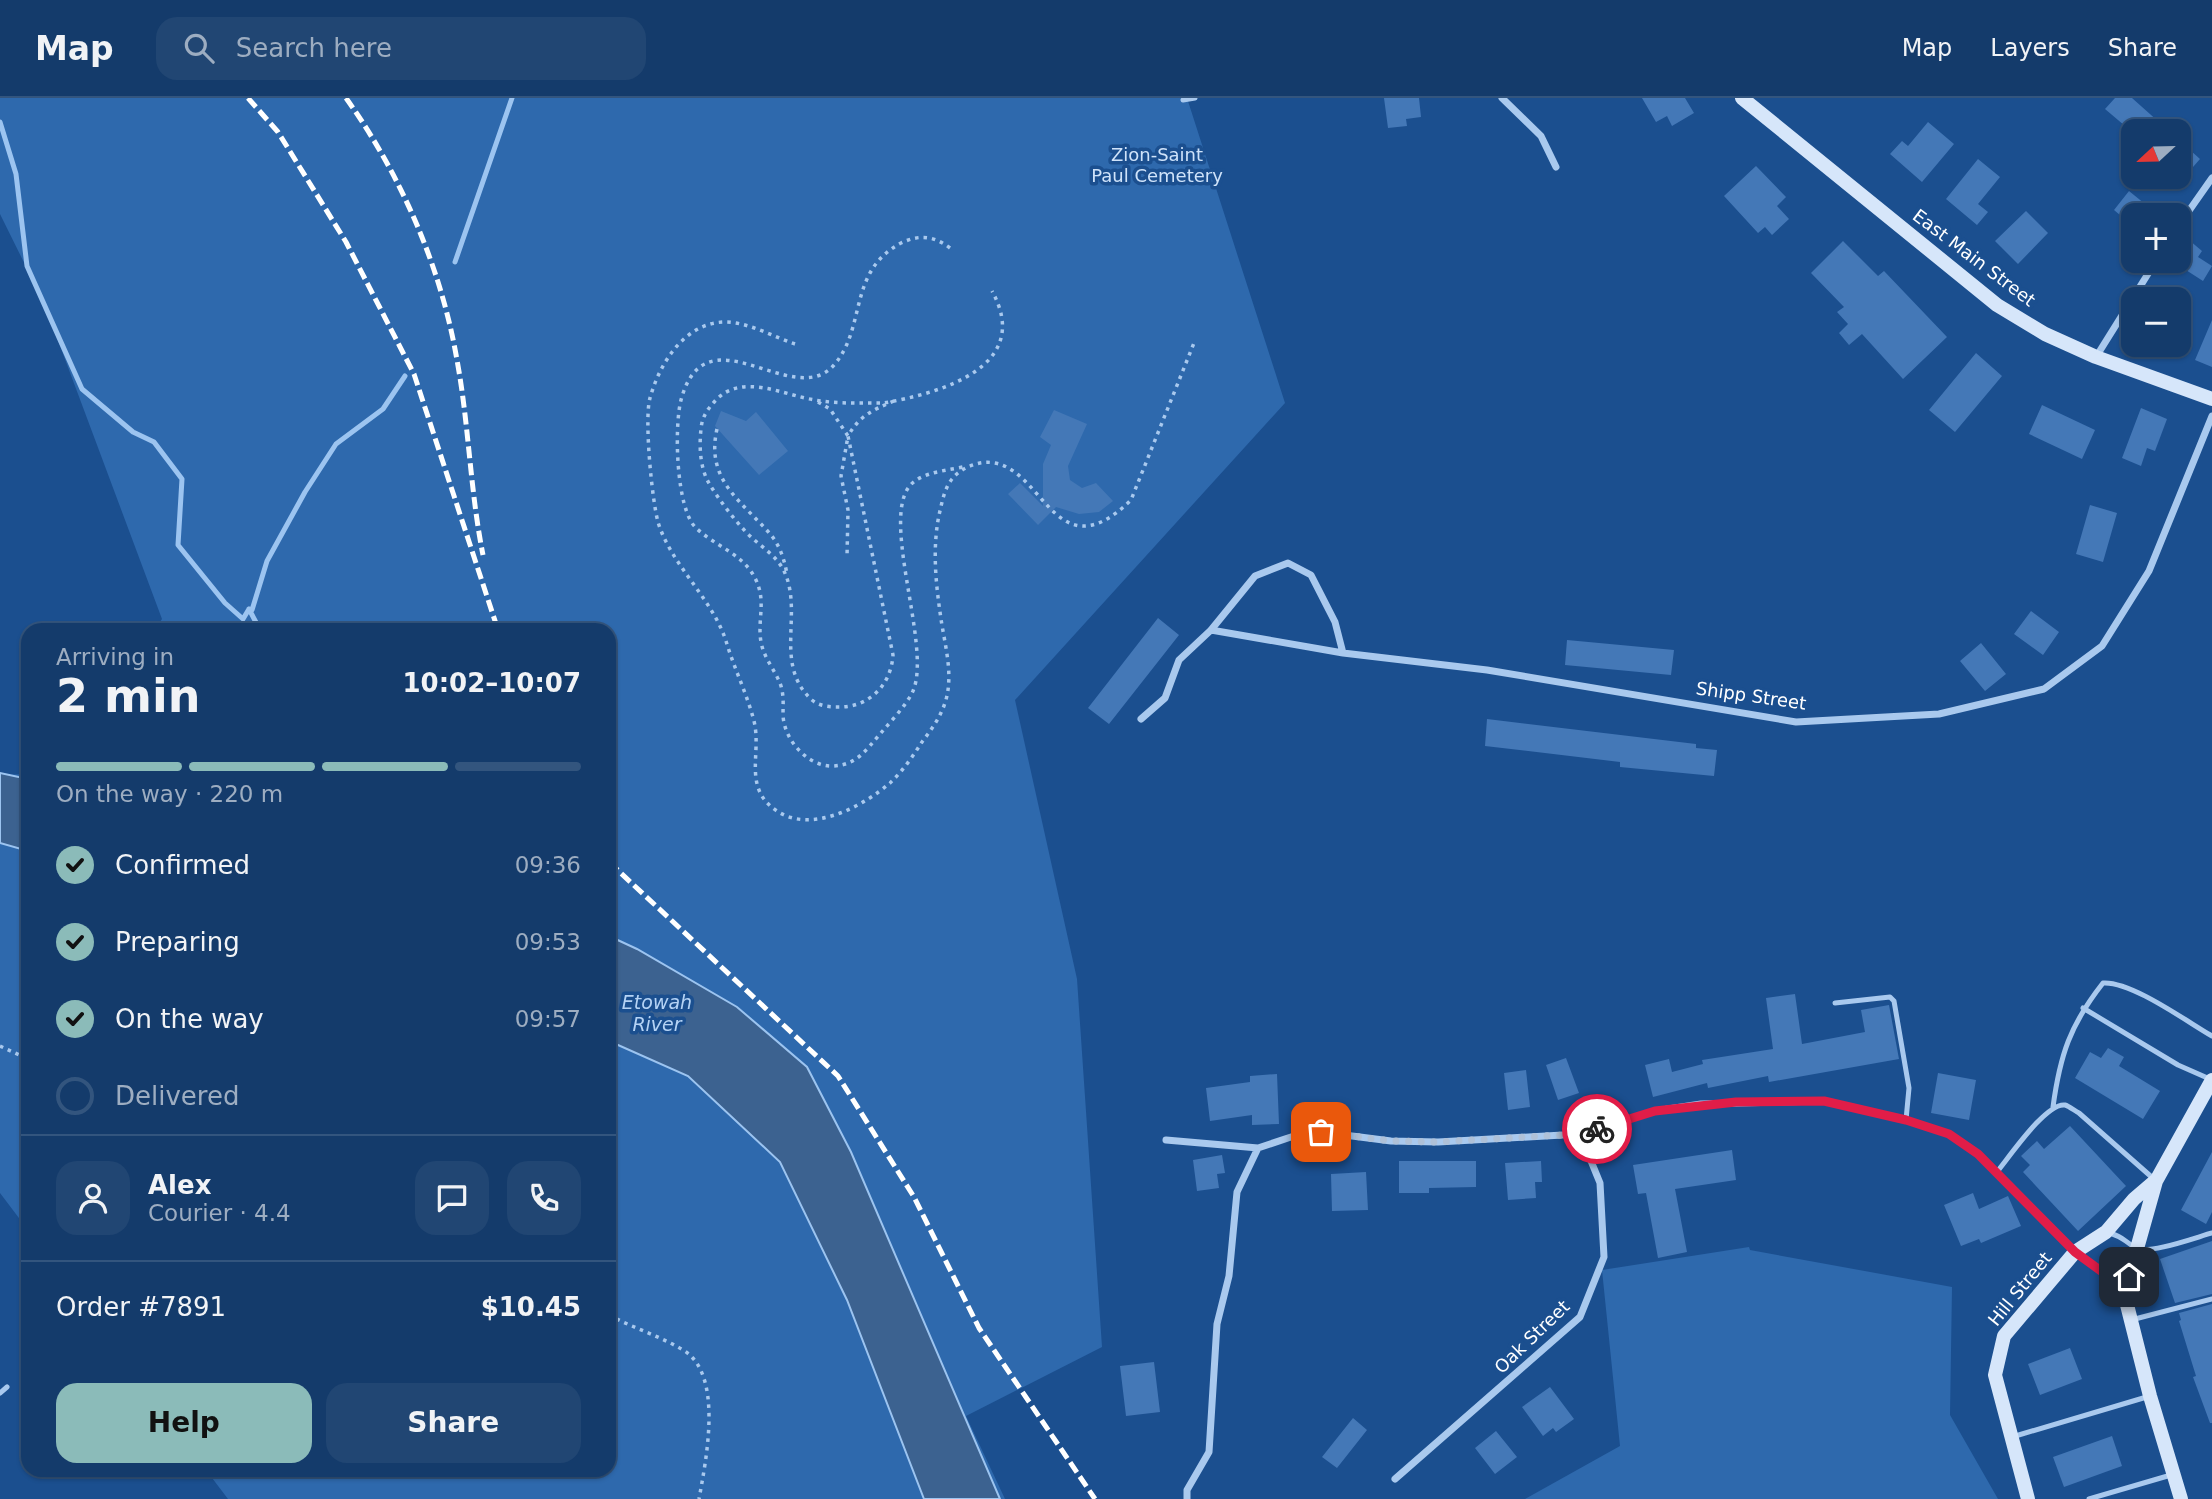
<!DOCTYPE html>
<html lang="en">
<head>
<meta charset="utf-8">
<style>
  :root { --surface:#143b6b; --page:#214673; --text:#f1f3f6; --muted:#9dadc1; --line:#33557e; --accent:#8bbbb9 }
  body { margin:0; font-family:"DejaVu Sans",sans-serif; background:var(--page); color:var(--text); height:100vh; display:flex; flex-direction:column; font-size:26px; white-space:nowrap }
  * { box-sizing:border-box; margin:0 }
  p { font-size:23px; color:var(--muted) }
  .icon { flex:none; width:38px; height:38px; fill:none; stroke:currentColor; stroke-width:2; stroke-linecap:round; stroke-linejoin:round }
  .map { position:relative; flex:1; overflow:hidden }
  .side { position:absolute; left:21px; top:525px; width:595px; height:854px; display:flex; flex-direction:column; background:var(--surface); border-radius:21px; box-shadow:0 2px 5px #0004,0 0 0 2px var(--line) }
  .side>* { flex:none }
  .needle { width:46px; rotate:248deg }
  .fabs { position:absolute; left:2121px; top:21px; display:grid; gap:14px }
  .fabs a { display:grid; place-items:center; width:70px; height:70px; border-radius:14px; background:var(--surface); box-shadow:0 2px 5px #0004,0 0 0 2px var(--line); font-size:35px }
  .pin { position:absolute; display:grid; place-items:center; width:60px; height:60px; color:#fff; margin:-30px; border-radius:14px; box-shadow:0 4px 10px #0006 }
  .courier { position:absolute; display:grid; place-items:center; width:70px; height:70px; margin:-35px; border:5px solid #e11d48; border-radius:50%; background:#fff; color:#222; box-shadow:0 2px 9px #0007 }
  .head em { font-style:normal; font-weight:600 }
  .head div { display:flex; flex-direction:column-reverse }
  .head { display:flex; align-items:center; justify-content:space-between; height:119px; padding:0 35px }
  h1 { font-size:46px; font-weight:600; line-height:52px }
  .bar { display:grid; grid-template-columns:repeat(4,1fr); gap:10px 7px; align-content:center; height:84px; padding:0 35px }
  .bar i { height:9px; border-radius:5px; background:var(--line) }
  .bar .selected { background:var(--accent) }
  .bar p { grid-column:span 4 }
  .line { display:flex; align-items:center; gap:18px; padding:0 35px; border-top:2px solid var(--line) }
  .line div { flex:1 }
  .round { display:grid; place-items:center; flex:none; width:74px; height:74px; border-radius:21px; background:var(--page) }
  ol { padding:0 35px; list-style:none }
  li { display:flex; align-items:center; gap:21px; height:77px }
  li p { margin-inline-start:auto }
  li .icon { padding:7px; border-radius:50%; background:var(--accent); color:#111; stroke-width:4 }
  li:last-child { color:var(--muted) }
  li i { width:38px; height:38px; border:4px solid var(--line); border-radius:50% }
  .button { display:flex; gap:14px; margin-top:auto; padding:14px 35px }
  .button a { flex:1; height:80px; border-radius:21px; background:var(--accent); color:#111; font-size:28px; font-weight:600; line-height:80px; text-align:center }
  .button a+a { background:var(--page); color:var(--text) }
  header { display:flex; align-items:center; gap:42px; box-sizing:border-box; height:98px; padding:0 35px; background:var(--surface); border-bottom:2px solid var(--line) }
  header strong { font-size:33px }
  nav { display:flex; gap:38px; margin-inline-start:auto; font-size:24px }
  .search { width:490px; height:63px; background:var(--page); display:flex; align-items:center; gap:18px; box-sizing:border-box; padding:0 24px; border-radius:21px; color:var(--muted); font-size:26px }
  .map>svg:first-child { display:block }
  .green { fill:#2e69ad }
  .water { fill:#3c6290; stroke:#9cc4f0; stroke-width:2 }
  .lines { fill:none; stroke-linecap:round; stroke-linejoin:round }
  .stream { stroke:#9cc4f0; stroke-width:5 }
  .building { fill:#4478b7 }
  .path { stroke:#a9c9ee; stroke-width:3.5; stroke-dasharray:3.5 5; stroke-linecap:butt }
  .lane { stroke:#a9c9ee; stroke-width:5 }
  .street { stroke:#a9c9ee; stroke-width:7 }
  .secondary { stroke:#d6e6fa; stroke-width:14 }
  .rail { stroke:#fff; stroke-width:5; stroke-dasharray:12 5; stroke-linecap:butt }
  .done { stroke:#afc1d8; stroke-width:7; stroke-dasharray:0 12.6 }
  .route { stroke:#e11d48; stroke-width:9 }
  .labels { text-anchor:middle; stroke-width:7; stroke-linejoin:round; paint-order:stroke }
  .park-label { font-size:18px; fill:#cfe3fa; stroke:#1b4f8f }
  .street-label { font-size:18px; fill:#fff; stroke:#1b4f8f }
  .water-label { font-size:19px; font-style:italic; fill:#b5d3f5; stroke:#1b4f8f }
</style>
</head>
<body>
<header>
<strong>Map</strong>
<div class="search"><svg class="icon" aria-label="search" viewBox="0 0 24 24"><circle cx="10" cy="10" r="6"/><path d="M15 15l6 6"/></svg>Search here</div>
<nav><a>Map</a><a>Layers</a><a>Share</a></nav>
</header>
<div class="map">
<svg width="2212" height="1401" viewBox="0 0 2212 1401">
  <rect width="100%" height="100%" fill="#1b4f8f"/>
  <!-- green -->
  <path class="green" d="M0 0H1187L1285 305 1015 602 1077 881 1102 1249 966 1318 1005 1401H228L206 1372H609V532H155L162 521 44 205 0 116Z
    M28 676V1132L0 1095V677Z
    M1749 1149 1750 1152 1952 1189 1950 1317 1998 1401H1525L1620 1348 1602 1172Z"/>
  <!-- water -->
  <path class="water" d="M0 675 28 681V753L0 745Z
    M609 838 637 851 737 909 807 969 851 1054 1000 1401H924L847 1202 780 1064 688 978 609 943Z"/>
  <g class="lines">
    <!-- stream -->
    <path class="stream" d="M0 24 16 76 27 168 82 291 133 334 154 344 182 381 178 447 225 505 243 521 249 511 252 512 267 463 305 394 336 346 383 311 405 278
      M455 164 512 0
      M249 511 260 532"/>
  </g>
  <!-- building -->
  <path class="building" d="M1384 0H1419L1421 19 1406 21 1407 28 1388 30Z
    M1642 0H1685L1694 15 1672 28 1667 18 1656 24Z
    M2115 0H2132L2169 33H2131L2105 11Z
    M1928 24 1954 46 1922 84 1890 56 1902 43 1908 48Z
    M2179 42 2200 61 2179 85Z
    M1978 61 2000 79 1978 106 1988 114 1977 127 1946 101Z
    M1756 68 1786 99 1777 108 1789 121 1772 137 1765 129 1758 135 1724 98Z
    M2129 93 2145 106 2158 117H2133V128L2114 112Z
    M2026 113 2048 135 2018 166 1995 143Z
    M2189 142 2202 153 2198 159 2212 168 2203 183 2175 165Z
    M1843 143 1878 178 1884 173 1947 239 1903 281 1862 236 1849 247 1839 235 1848 226 1837 214 1844 209 1811 175Z
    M2212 222V269L2195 262Z
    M1976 255 2002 278 1955 334 1929 312Z
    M2042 307 2095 332 2082 361 2029 336Z
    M2141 310 2167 321 2155 353 2147 350 2141 368 2122 360Z
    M1054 312 1087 326 1068 368 1070 382 1082 390 1096 385 1113 403 1099 414 1079 416 1056 409 1038 427 1008 396 1020 385 1043 408V366L1051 347 1040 339Z
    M721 313 746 323 756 314 788 353 759 377 715 328Z
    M2090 407 2117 415 2103 464 2076 456Z
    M2031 513 2059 534 2043 557 2014 536Z
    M1158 520 1179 537 1109 626 1088 610Z
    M1567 542 1674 552 1671 577 1565 567Z
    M1981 545 2006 576 1985 593 1960 563Z
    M1487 621 1696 646V650L1717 652 1714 678 1620 669V664L1485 648Z
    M1795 896 1802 946 1865 934 1861 912 1889 907 1899 961 1769 984 1768 978 1708 990 1707 985 1653 999 1645 967 1669 961 1672 974 1703 966 1702 962 1773 951 1766 900Z
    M2108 950 2124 959 2119 968 2160 993 2143 1021 2075 980 2090 954 2101 960Z
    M1566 960 1579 995 1558 1002 1546 967Z
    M1526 972 1530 1009 1508 1012 1504 975Z
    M1938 975 1976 982 1969 1022 1931 1015Z
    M1277 976 1279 1026 1252 1027V1017L1210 1023 1206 990 1250 984V978Z
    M2070 1028 2126 1088 2078 1133 2023 1074 2030 1067 2021 1058 2037 1043 2044 1051Z
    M1732 1052 1736 1082 1675 1091 1687 1154 1658 1160 1646 1095 1638 1096 1633 1067Z
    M2212 1054V1114L2206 1126 2181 1112Z
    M1222 1057 1225 1075 1217 1076 1219 1090 1197 1093 1193 1062Z
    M1399 1063H1476V1089L1429 1090V1095H1399Z
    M1541 1063 1542 1084H1535L1536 1100 1508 1102 1505 1065Z
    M1366 1074 1368 1112 1332 1113 1331 1076Z
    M1973 1095 1979 1111 2008 1098 2021 1128 1981 1145 1979 1141 1961 1148 1944 1107Z
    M2212 1143V1196L2175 1205 2160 1161Z
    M2212 1206V1325H2210L2193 1279 2196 1278 2179 1223 2181 1222 2179 1215Z
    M2070 1250 2082 1281 2040 1297 2028 1266Z
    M1154 1264 1160 1314 1126 1318 1120 1268Z
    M1550 1289 1574 1321 1556 1334 1553 1330 1543 1338 1522 1309Z
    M1353 1320 1367 1332 1337 1370 1322 1359Z
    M1496 1333 1517 1359 1495 1376 1475 1350Z
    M2112 1338 2122 1368 2064 1389 2053 1359Z"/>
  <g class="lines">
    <!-- path -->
    <path class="path" d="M950 150C934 138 920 136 901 145 847 174 867 229 834 267 793 314 706 209 681 302 674 329 676 411 696 430 715 448 743 456 755 480 767 503 757 521 761 544 764 561 776 573 781 588 784 599 783 606 783 617 784 642 808 669 833 668 857 667 866 652 880 636 891 623 906 608 913 593 933 547 875 410 915 383 929 373 951 372 967 368
      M795 246C774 239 750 225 727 224 686 223 660 264 650 300 644 321 652 402 658 424 671 467 712 500 726 543 734 570 747 596 754 623 762 656 742 690 777 713 811 736 862 709 890 685 902 674 913 658 922 644 931 632 940 620 945 605 954 578 945 548 941 521 936 487 932 452 939 417 942 405 944 391 952 381 959 372 970 367 980 365 1043 354 1050 481 1131 402L1194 245
      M894 303C873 312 860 317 848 338L893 557C891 588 868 610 837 609 829 609 819 608 812 602 772 566 805 513 783 471 774 455 758 447 746 434 733 420 720 403 710 387 700 371 699 349 701 331 702 319 707 312 715 303 741 274 783 297 815 302 838 306 861 305 884 305 940 295 1034 269 992 193
      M818 304 830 311 848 338 841 378 848 412 847 459
      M717 331C705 383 743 404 771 437 780 448 785 463 787 477
      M0 948 28 961
      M609 1217C633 1230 660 1238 683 1252 724 1276 706 1362 699 1401"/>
    <!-- lane -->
    <path class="lane" d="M1183 2 1195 0
      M1835 905 1890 899 1894 903 1909 990 1906 1022
      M2083 910 2178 967 2212 982
      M2053 1009C2060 957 2070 927 2103 885 2131 883 2186 923 2212 938
      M1996 1075C2008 1061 2046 1004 2065 1007 2069 1008 2075 1013 2079 1015L2155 1082
      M2107 1134C2126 1140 2122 1142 2136 1150 2148 1157 2197 1139 2212 1135
      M2131 1222 2212 1201
      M0 1295 7 1289
      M2012 1339 2150 1298
      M2089 1401 2171 1377"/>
    <!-- street -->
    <path class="street" d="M1502 0 1541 38 1556 69
      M2179 127 2212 80
      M2096 259 2156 163
      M1211 532 1343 555 1487 572 1796 624 1939 616 2044 591 2102 548 2149 473 2212 318
      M1141 621 1165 600 1179 562 1211 532 1255 478 1288 465 1311 477 1335 524 1343 555
      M1166 1042 1258 1050
      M1395 1381 1580 1219 1604 1159 1600 1085 1580 1036
      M1187 1401V1392L1209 1354 1217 1226 1229 1178 1237 1094 1258 1050 1294 1038 1321 1034 1391 1043 1438 1044 1580 1036 1655 1013 1701 1006 1824 1003 1906 1022 1949 1036 1978 1056 2075 1154 2112 1181 2120 1183"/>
    <!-- secondary -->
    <path class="secondary" d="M1742 0 1997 207 2045 236 2096 259 2212 301
      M2028 1401 1995 1277 2004 1238 2075 1154 2106 1134 2134 1101 2155 1083
      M2181 1401 2150 1298 2121 1183 2129 1179 2156 1083 2212 982"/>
    <!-- rail -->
    <path class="rail" d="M248 0 278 34 346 144 414 276 498 532
      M346 0C401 77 441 169 457 262 469 327 470 392 483 457
      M609 764 838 978 914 1099 979 1230 1095 1401"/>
  </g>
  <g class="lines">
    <!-- done -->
    <path class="done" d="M1321 1034 1391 1043 1438 1044 1580 1036 1597 1031"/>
    <!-- route -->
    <path class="route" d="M1597 1031 1655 1013 1736 1004 1824 1003 1906 1022 1949 1036 1978 1056 2075 1154 2112 1181 2121 1184 2129 1179"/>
  </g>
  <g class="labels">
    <!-- park labels -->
    <g class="park-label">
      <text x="1157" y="63">Zion-Saint<tspan x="1157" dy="21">Paul Cemetery</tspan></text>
    </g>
    <!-- street labels -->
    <g class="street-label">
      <text transform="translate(1974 160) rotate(37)" y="6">East Main Street</text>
      <text transform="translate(1751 598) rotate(8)" y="6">Shipp Street</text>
      <text transform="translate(2020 1191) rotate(-51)" y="6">Hill Street</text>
      <text transform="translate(1532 1239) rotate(-44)" y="6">Oak Street</text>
    </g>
    <!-- water labels -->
    <g class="water-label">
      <text x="657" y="911">Etowah<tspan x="657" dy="22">River</tspan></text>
    </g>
  </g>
</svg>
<div class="fabs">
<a><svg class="needle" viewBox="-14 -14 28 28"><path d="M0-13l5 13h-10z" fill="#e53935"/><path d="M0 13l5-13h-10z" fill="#9dadc1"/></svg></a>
<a>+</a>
<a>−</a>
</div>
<div class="pin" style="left:1321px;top:1034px;background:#ea580c"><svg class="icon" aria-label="bag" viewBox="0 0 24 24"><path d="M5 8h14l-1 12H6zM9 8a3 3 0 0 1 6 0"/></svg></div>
<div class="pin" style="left:2129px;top:1179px;background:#1f2937"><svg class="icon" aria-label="home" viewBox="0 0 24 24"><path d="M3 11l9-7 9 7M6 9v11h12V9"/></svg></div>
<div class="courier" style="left:1597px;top:1031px"><svg class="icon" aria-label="bike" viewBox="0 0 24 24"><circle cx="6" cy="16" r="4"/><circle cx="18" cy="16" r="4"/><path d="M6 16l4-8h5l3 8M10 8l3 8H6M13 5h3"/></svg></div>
<section class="side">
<div class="head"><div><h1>2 min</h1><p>Arriving in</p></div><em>10:02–10:07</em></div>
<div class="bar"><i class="selected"></i><i class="selected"></i><i class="selected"></i><i></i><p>On the way · 220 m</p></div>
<ol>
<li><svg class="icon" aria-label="check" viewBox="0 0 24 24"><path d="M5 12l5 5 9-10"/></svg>Confirmed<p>09:36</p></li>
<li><svg class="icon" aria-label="check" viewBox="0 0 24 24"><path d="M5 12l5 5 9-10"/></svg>Preparing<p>09:53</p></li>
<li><svg class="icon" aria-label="check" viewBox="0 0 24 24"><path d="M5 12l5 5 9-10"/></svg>On the way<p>09:57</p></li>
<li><i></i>Delivered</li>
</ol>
<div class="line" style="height:126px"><a class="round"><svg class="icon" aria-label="person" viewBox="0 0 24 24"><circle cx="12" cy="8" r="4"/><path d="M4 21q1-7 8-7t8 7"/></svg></a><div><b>Alex</b><p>Courier · 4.4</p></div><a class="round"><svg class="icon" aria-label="chat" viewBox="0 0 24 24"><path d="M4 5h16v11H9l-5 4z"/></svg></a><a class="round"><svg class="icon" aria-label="phone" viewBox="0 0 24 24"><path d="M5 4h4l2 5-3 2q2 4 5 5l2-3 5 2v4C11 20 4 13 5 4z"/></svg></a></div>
<div class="line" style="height:91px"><div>Order #7891</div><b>$10.45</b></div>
<div class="button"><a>Help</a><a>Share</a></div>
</section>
</div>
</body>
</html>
